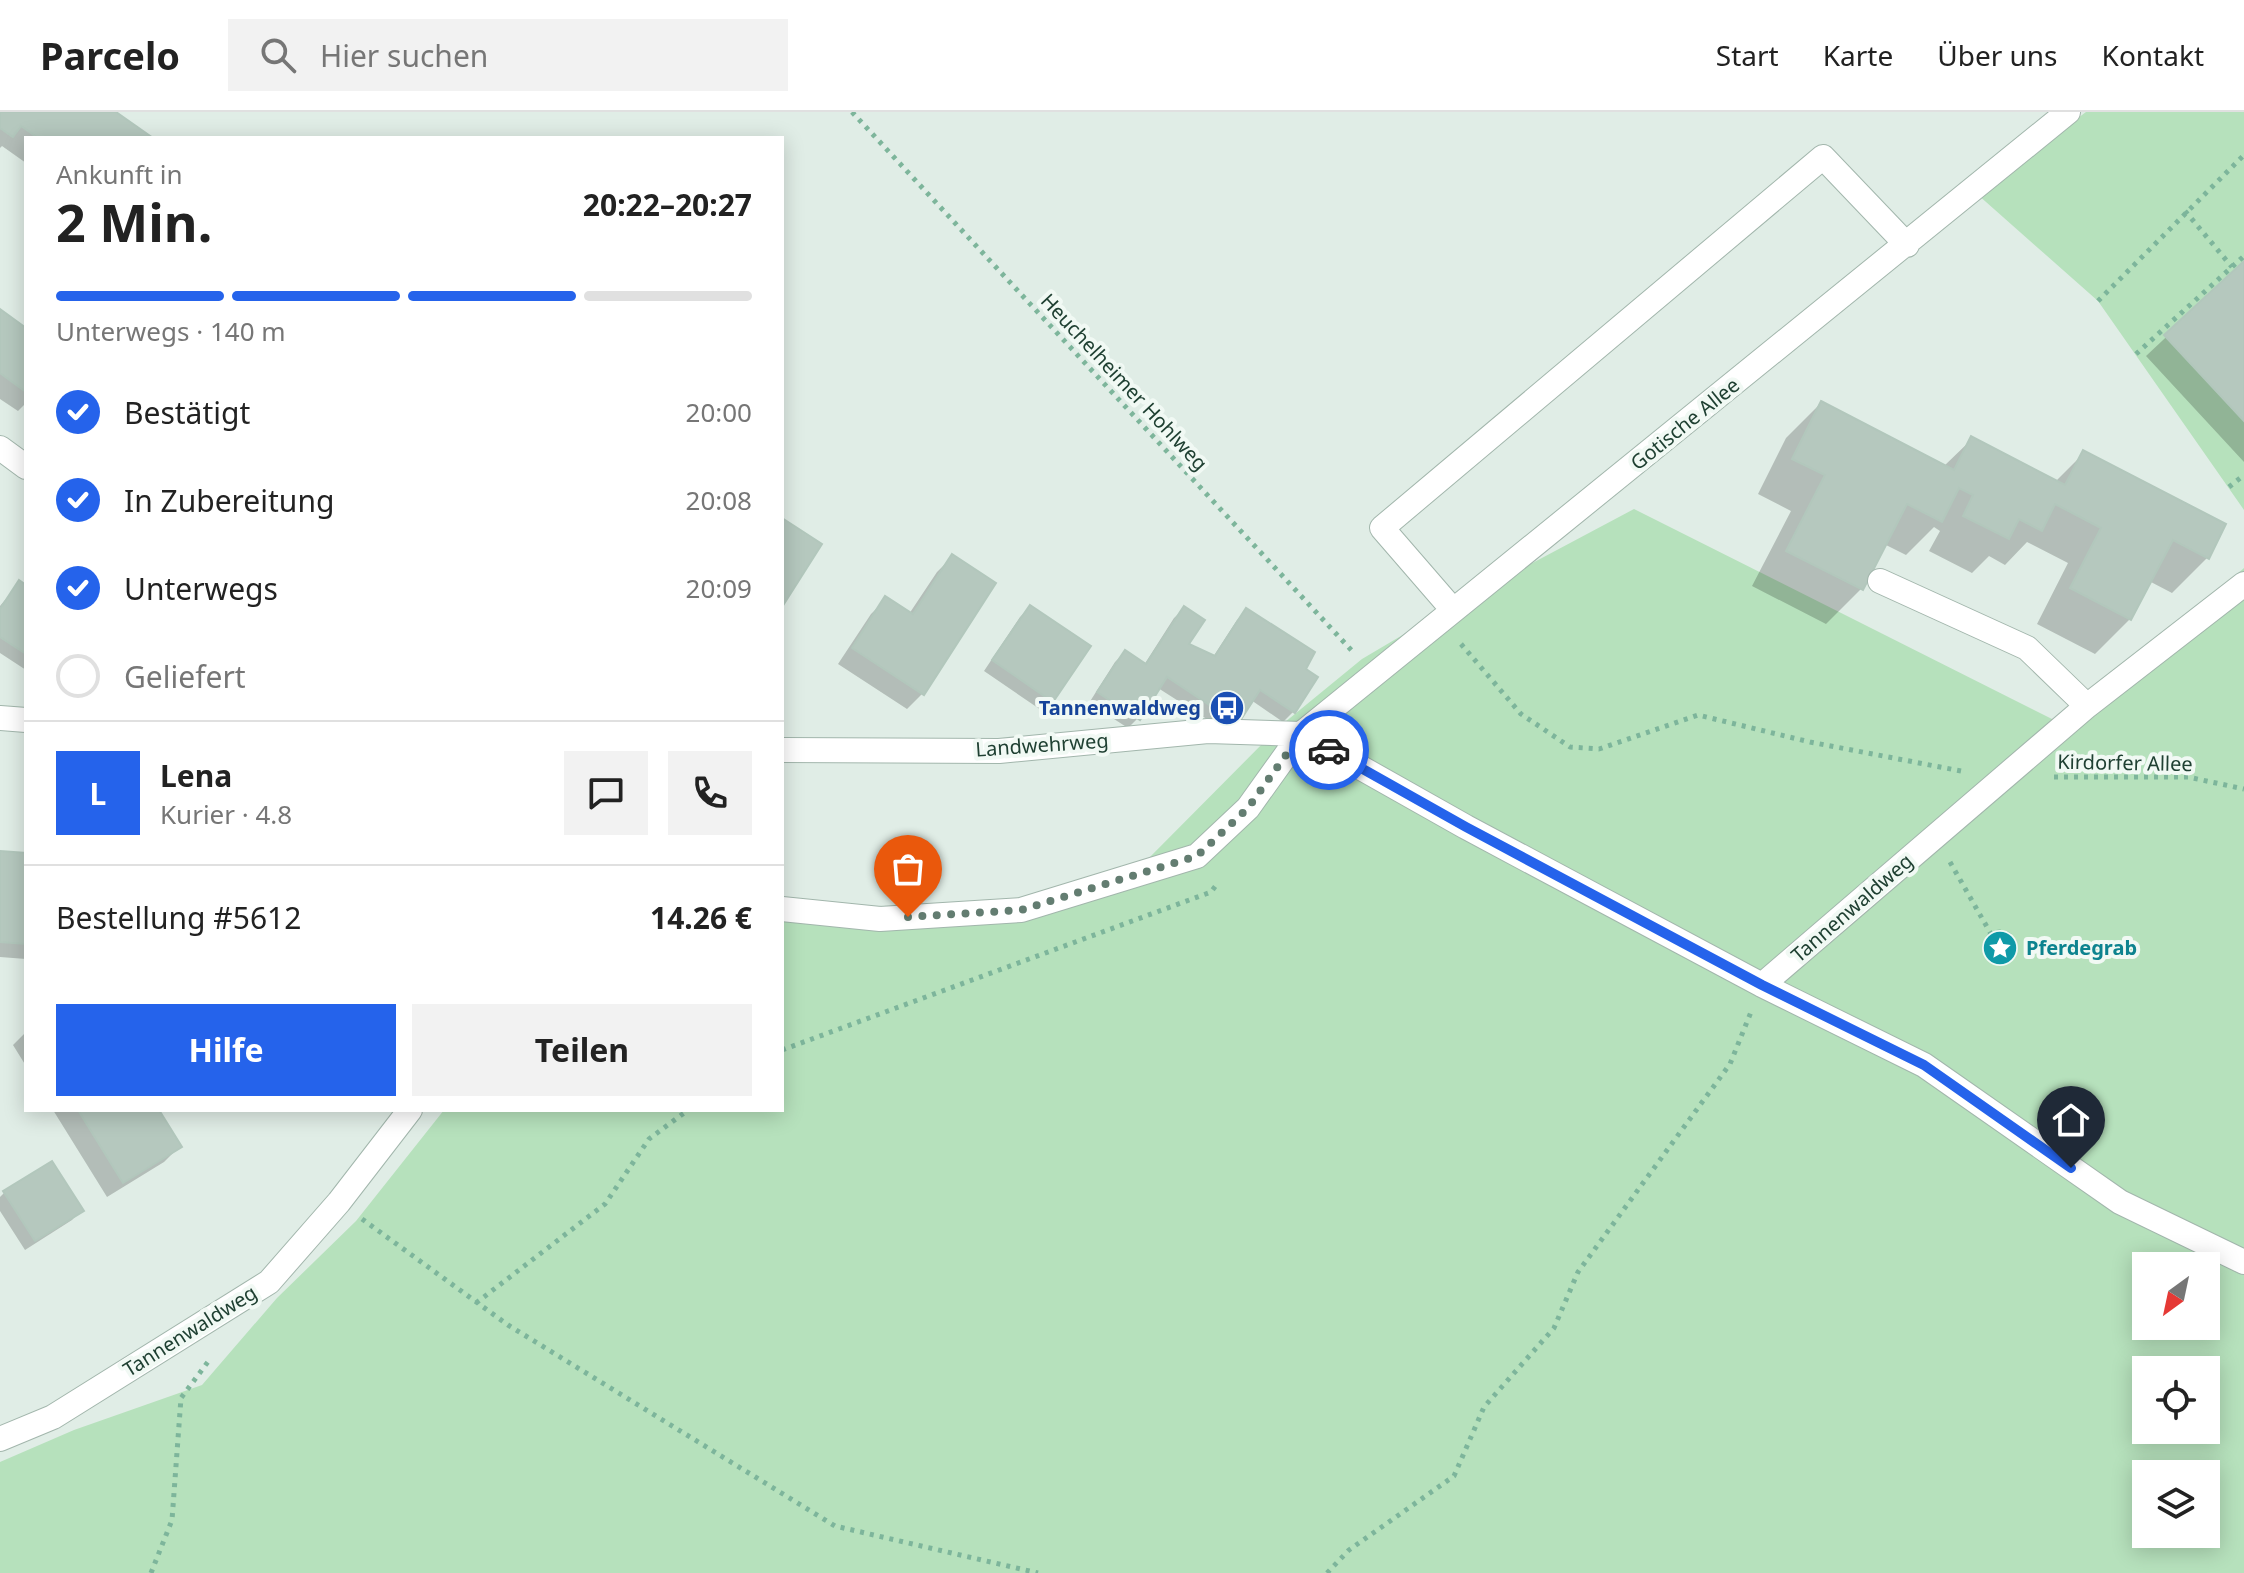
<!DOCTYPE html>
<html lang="de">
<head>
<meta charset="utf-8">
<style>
  :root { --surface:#fff; --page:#f2f2f2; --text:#222; --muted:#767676; --line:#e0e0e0; --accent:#2563eb }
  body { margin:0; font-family:"Noto Sans",sans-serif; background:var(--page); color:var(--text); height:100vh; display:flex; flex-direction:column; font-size:30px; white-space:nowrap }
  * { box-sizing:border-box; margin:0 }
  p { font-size:26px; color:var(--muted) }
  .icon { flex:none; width:44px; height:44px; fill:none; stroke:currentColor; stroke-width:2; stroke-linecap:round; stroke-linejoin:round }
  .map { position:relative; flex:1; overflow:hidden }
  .details { position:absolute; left:24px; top:24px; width:760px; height:976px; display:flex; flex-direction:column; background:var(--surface); border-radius:0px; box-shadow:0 4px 20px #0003 }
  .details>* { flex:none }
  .needle { width:52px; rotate:213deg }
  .buttons { position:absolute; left:2132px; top:1140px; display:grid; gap:16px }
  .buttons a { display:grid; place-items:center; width:88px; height:88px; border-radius:0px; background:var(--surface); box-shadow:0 4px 20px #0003; font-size:40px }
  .pin { position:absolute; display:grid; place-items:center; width:68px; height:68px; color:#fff; margin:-82px -34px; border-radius:50% 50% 50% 0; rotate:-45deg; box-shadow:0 0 8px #0007 }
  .pin .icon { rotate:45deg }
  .courier { position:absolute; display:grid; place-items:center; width:80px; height:80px; margin:-40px; border:6px solid #2563eb; border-radius:50%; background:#fff; color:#222; box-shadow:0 2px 10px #0007 }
  .headline em { font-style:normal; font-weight:700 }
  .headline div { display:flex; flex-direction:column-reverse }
  .headline { display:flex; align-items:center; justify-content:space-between; height:136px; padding:0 32px }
  h1 { font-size:52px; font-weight:700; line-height:60px }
  .bar { display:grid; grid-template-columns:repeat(4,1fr); gap:12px 8px; align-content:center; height:96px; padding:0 32px }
  .bar i { height:10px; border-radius:6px; background:var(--line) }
  .bar .on { background:var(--accent) }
  .bar p { grid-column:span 4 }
  .line { display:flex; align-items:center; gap:20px; padding:0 32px; border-top:2px solid var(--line) }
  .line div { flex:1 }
  .round { display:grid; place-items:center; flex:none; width:84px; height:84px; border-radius:0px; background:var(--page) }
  ol { padding:0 32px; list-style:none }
  li { display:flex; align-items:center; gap:24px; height:88px }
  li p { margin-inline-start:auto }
  li .icon { padding:8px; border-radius:50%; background:var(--accent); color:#fff; stroke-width:4 }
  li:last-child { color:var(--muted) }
  li i { width:44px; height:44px; border:4px solid var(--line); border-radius:50% }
  .action { display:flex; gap:16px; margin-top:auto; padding:16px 32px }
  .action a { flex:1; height:92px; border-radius:0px; background:var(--accent); color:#fff; font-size:32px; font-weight:700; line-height:92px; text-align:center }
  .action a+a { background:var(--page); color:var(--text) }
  header { display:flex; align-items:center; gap:48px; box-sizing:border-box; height:112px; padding:0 40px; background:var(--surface); border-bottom:2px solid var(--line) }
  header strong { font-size:38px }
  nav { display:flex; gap:44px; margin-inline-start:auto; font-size:28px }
  .search { width:560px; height:72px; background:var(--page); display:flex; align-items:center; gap:20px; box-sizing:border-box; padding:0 28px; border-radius:0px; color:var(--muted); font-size:30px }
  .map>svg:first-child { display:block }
  .green { fill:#b6e1bc; fill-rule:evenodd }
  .shadow { fill:#0003 }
  .building { fill:#b5c8be; stroke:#b2c7bc; stroke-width:2 }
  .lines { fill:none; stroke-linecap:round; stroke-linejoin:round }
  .minor-casing { stroke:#a2b6ac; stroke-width:26 }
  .path { stroke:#7db59b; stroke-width:5; stroke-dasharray:4 6; stroke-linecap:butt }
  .minor { stroke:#fff; stroke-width:24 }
  .done { stroke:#637d71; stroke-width:8; stroke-dasharray:0 14.4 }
  .route { stroke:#2563eb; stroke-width:10 }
  .labels { text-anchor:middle; stroke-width:8; stroke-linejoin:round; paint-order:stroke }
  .street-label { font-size:20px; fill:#1f4032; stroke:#f1f9f4 }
  .transit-label { font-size:20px; font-weight:bold; fill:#164399; stroke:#f1f9f4; text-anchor:end }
  .culture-label { font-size:20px; font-weight:bold; fill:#0d838f; stroke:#f1f9f4; text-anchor:start }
</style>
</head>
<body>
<header>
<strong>Parcelo</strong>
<div class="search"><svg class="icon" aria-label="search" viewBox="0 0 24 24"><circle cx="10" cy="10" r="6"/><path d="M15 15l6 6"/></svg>Hier suchen</div>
<nav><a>Start</a><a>Karte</a><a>Über uns</a><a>Kontakt</a></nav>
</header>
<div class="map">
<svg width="2244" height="1461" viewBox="0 0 2244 1461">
  <rect width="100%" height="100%" fill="#e0ede6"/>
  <!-- green -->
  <path class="green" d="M2086 0H2244V398L2098 189 1977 82Z
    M1634 397 2064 613 2244 456V1461H0V1350L74 1318 202 1273 277 1186 356 1109 444 998H782V801H1022L1144 751 1279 615 1362 547 1450 495ZM2146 1154H2206V1214H2146ZM2146 1258H2206V1318H2146ZM2146 1362H2206V1422H2146Z"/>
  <!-- shadow -->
  <path class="shadow" d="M0 0H113L150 26H26V51L2 34 0 36Z
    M2244 152V350L2146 244Z
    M0 199 26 218V291L18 299 0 287Z
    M1821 291 1943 355 1972 327 2055 370 2084 341 2207 446 2172 481 2149 469 2130 507 2095 542 2037 512 2068 451 2027 430 2005 453 1989 444 1972 461 1929 439 1940 419 1934 415 1906 443 1884 432 1861 477 1826 512 1752 474 1791 399 1758 382 1786 326Z
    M952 445 922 582 907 597 838 552 871 502 886 487 909 502 937 460Z
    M19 471 26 475V558L0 541V494Z
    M1030 495 1051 588 1041 598 984 559 1020 505Z
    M1184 497 1186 533 1213 545 1237 508 1247 498 1293 600 1283 610 1251 588 1227 620 1158 576 1138 606 1128 616 1089 591 1115 550 1125 540 1144 553 1174 506Z
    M0 741 26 743V847L0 845Z
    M26 920V954L13 933Z
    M53 998H156L179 1035 164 1050 107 1085Z
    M4 1081 81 1098 72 1108 25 1138 0 1099V1085Z"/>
  <!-- building -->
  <path class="building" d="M0 0H116L153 26H38L21 14 13 25 0 16Z
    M2244 149V309L2164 223Z
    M0 197 26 216V280L0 261Z
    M1821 289 1954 358 1971 324 2065 373 2083 338 2226 412 2209 447 2173 428 2131 508 2070 476 2101 416 2055 392 2042 419 2019 407 2009 427 1963 404 1973 383 1959 376 1942 410 1907 392 1863 478 1786 439 1825 363 1792 347Z
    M782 406 822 432 782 495Z
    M952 442 996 471 924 583 852 536 885 484 913 502Z
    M19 468 26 473V542L0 525V497Z
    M1030 493 1091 534 1053 590 992 548Z
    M1184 494 1205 508 1189 532 1215 544 1246 496 1315 540 1306 557 1318 565 1295 601 1260 578 1238 612 1167 565 1140 608 1097 580 1125 538 1146 552Z
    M0 739 26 741V832L0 830Z
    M78 998H159L182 1035 123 1071Z
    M52 1049 84 1099 35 1129 3 1079Z"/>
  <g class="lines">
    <!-- minor casing -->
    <g class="minor-casing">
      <path id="minor" d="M0 336 26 355
        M1880 469 2027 536 2087 594
        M1453 498 1382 416 1823 45 1907 133
        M0 606 26 608
        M782 638 999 639 1208 619 1301 622 1466 715 1762 873 1924 953 2120 1090 2244 1150
        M782 797 880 807 1021 798 1197 744 1248 696 1301 622 2068 0
        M1762 873 2087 594 2244 472
        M0 1327 53 1305 269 1170 339 1090 410 998"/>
    </g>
    <!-- path -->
    <path class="path" d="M852 0 1354 541
      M2185 99 2232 155
      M2098 189 2244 43
      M2136 242 2244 144
      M2229 375 2244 363
      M1461 532 1521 602 1570 635 1599 637 1698 603 1810 630 1961 659
      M2054 665H2188L2244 677
      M1950 750 1991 822
      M1985 835a15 15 0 1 1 30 0a15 15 0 1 1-30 0Z
      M782 938 1211 780 1217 772
      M362 1107 508 1213 835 1414 1038 1461
      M476 1191 605 1092 649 1027 688 998
      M151 1461 172 1408 181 1286 210 1247
      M1327 1461 1349 1438 1454 1364 1484 1295 1554 1216 1578 1160 1730 952 1751 900"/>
    <!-- minor -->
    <use href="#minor" class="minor"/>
  </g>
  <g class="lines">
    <!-- done -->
    <path class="done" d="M908 805 1021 798 1197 744 1248 696 1301 622 1329 638"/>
    <!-- route -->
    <path class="route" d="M1329 638 1466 715 1762 873 1924 953 2071 1056"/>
  </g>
  <!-- icons -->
  <defs>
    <g id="bus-disc" transform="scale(1.8)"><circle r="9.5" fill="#1a4fb4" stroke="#f1f9f4"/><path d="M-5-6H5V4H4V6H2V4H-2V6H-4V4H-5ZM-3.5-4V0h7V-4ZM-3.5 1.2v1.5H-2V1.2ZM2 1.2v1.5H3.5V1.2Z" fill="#fff"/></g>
    <g id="sight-disc" transform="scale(1.8)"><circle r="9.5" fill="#0f9aa8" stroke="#f1f9f4"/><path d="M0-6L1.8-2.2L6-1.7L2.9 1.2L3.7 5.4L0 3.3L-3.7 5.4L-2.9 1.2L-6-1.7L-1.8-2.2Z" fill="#fff"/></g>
  </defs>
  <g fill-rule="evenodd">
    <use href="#bus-disc" x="1227" y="596"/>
    <use href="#sight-disc" x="2000" y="836"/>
  </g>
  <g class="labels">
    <!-- street labels -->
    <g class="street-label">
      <text transform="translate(1124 270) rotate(47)" y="7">Heuchelheimer Hohlweg</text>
      <text transform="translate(1685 312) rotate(-39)" y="7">Gotische Allee</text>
      <text transform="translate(1042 633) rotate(-4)" y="7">Landwehrweg</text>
      <text transform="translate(2125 651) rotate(1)" y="7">Kirdorfer Allee</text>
      <text transform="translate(1852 796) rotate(-41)" y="7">Tannenwaldweg</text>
      <text transform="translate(190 1219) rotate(-32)" y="7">Tannenwaldweg</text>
    </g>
    <!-- transit labels -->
    <g class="transit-label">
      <text x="1201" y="603">Tannenwaldweg</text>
    </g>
    <!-- culture labels -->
    <g class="culture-label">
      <text x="2026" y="843">Pferdegrab</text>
    </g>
  </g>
</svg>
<div class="buttons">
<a><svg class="needle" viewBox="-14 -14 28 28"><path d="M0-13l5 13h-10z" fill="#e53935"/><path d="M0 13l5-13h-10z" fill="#767676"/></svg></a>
<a><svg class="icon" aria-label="locate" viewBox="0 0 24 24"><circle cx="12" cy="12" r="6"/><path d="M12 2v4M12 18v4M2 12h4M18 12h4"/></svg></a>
<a><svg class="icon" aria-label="layers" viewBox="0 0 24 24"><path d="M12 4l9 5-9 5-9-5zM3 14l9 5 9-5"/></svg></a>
</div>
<div class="pin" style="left:908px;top:805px;background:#ea580c"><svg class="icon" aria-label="bag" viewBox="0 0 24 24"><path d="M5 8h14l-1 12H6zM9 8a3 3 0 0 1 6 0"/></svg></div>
<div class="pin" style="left:2071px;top:1056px;background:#1f2937"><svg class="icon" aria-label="home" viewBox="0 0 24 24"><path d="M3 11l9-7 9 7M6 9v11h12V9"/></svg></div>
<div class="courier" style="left:1329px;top:638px"><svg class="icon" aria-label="car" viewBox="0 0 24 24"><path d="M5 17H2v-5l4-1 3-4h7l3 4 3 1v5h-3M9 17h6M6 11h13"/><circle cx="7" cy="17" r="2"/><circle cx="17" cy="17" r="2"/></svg></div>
<section class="details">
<div class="headline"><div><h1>2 Min.</h1><p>Ankunft in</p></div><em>20:22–20:27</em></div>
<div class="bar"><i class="on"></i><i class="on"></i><i class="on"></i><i></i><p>Unterwegs · 140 m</p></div>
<ol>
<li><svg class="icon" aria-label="check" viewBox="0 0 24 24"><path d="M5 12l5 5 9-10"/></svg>Bestätigt<p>20:00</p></li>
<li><svg class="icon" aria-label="check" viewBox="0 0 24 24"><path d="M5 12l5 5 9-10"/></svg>In Zubereitung<p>20:08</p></li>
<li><svg class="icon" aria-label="check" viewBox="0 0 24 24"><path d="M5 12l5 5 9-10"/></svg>Unterwegs<p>20:09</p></li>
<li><i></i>Geliefert</li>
</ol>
<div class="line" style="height:144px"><b class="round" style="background:var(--accent);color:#fff">L</b><div><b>Lena</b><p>Kurier · 4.8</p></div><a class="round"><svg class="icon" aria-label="chat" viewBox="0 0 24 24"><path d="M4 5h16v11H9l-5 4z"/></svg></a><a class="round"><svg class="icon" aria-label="phone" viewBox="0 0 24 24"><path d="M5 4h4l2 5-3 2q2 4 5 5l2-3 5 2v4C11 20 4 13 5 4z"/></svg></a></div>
<div class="line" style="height:104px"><div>Bestellung #5612</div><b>14.26 €</b></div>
<div class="action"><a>Hilfe</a><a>Teilen</a></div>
</section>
</div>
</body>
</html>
